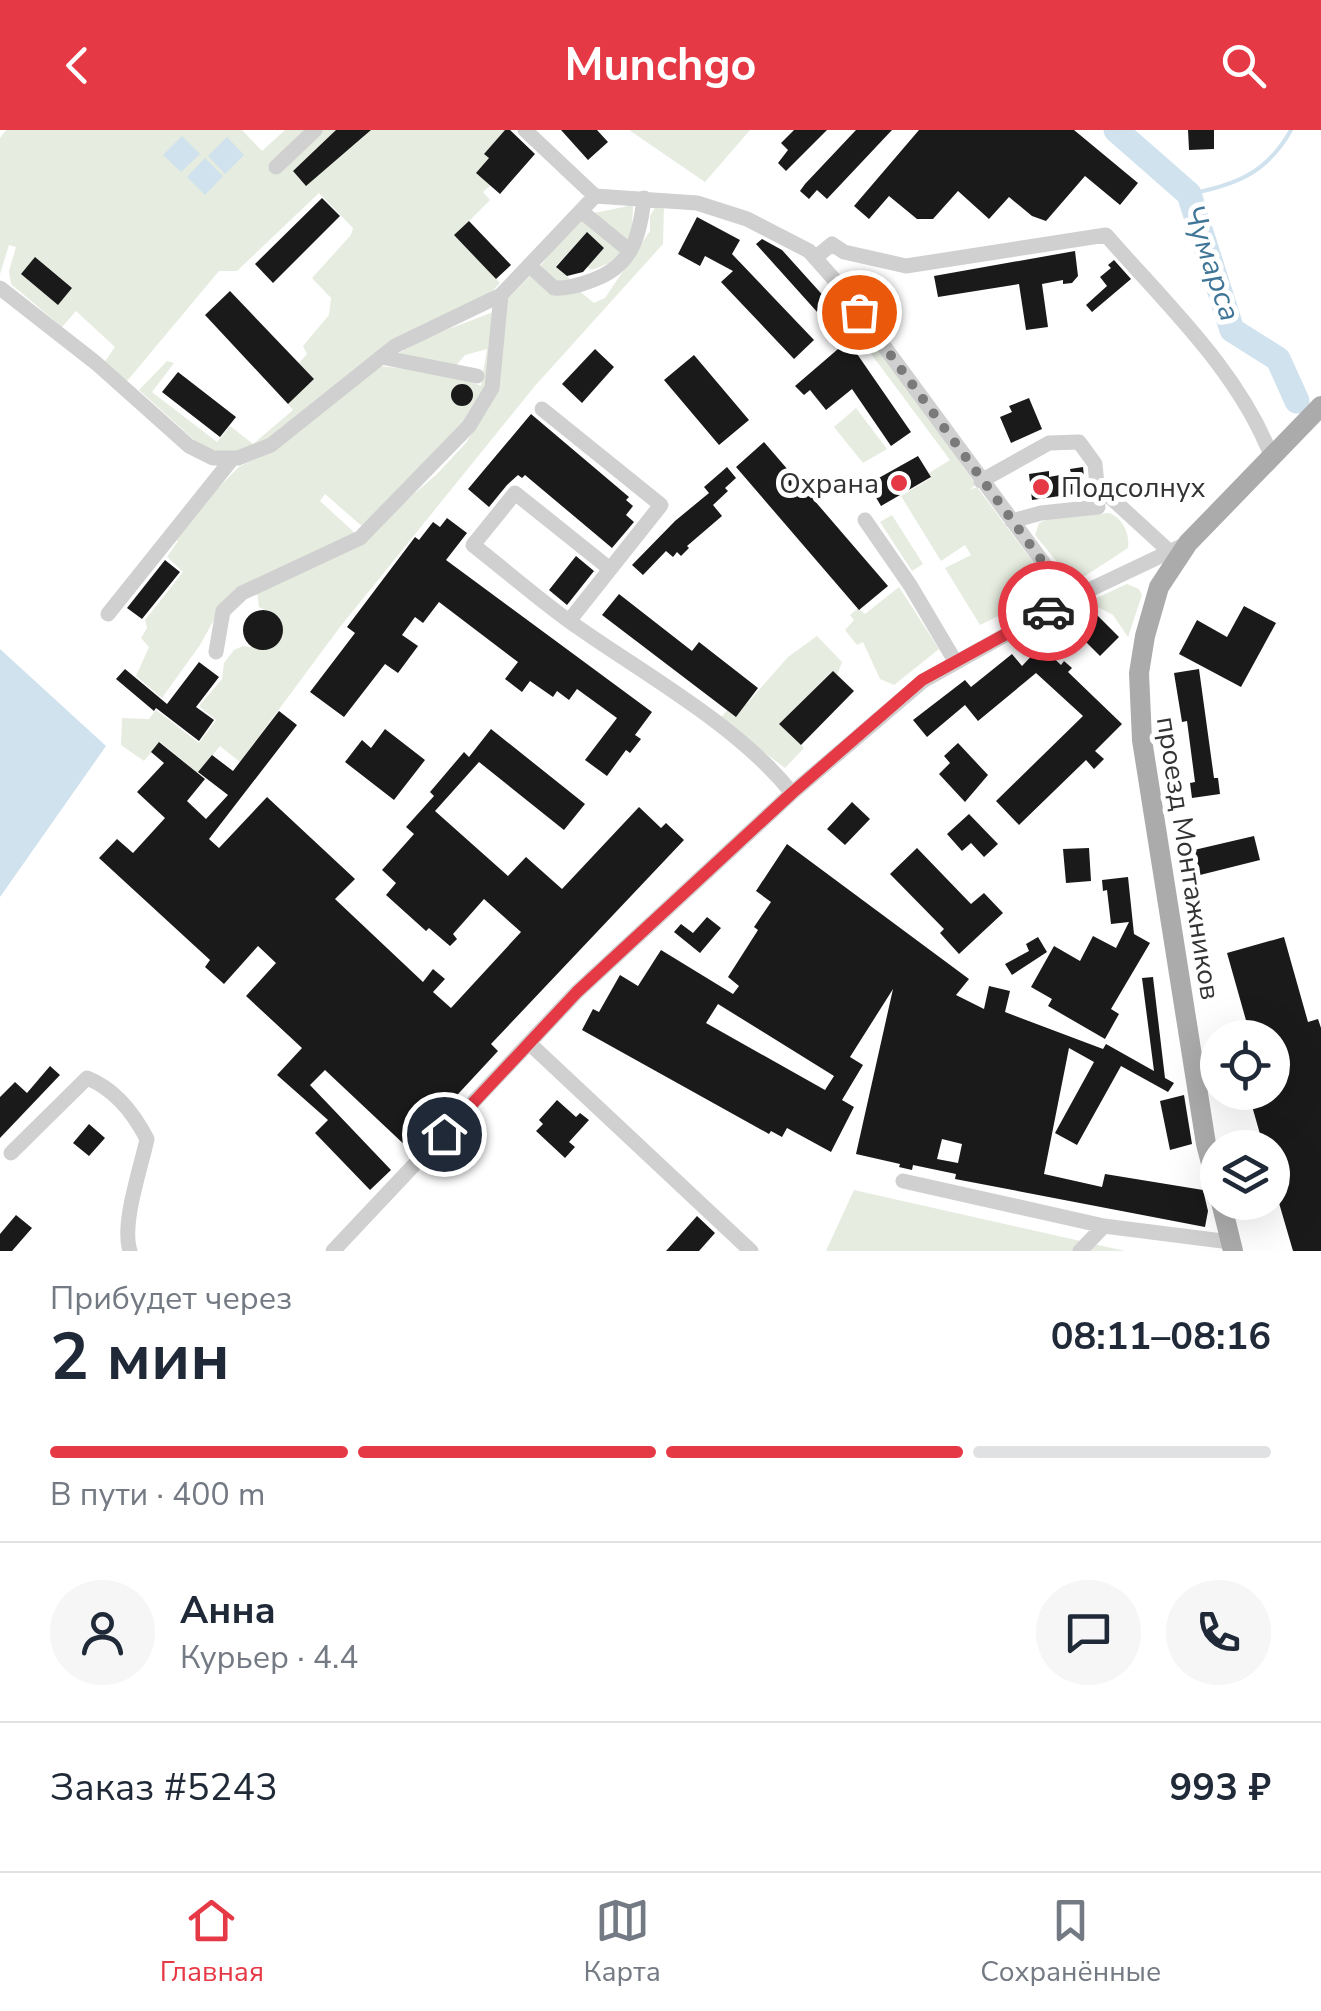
<!DOCTYPE html>
<html lang="ru">
<head>
<meta charset="utf-8">
<style>
  :root { --surface:#fff; --page:#f6f6f7; --text:#1f2937; --muted:#747a83; --line:#e0e1e3; --accent:#e63946 }
  body { margin:0; font-family:"Nunito Sans",sans-serif; background:var(--page); color:var(--text); height:100vh; display:flex; flex-direction:column; font-size:38px; white-space:nowrap }
  * { box-sizing:border-box; margin:0 }
  p { font-size:32px; color:var(--muted) }
  .icon { flex:none; width:55px; height:55px; fill:none; stroke:currentColor; stroke-width:2; stroke-linecap:round; stroke-linejoin:round }
  .map { position:relative; height:1121px; overflow:hidden }
  .side { display:flex; flex-direction:column; background:var(--surface); flex:1 }
  .side>* { flex:none }
  .tools { position:absolute; left:1200px; top:890px; display:grid; gap:20px }
  .tools a { display:grid; place-items:center; width:90px; height:90px; border-radius:50%; background:var(--surface); box-shadow:0 10px 40px #0002; font-size:50px }
  .pin { position:absolute; display:grid; place-items:center; width:85px; height:85px; color:#fff; margin:-42px; border:5px solid #fff; border-radius:50%; box-shadow:0 2px 10px #0007 }
  .courier { position:absolute; display:grid; place-items:center; width:100px; height:100px; margin:-50px; border:8px solid #e63946; border-radius:50%; background:#fff; color:#222; box-shadow:0 2px 12px #0007 }
  .headline em { font-style:normal; font-weight:700 }
  .headline div { display:flex; flex-direction:column-reverse }
  .headline { display:flex; align-items:center; justify-content:space-between; height:170px; padding:0 50px }
  h1 { font-size:65px; font-weight:700; line-height:75px }
  .bar { display:grid; grid-template-columns:repeat(4,1fr); gap:15px 10px; align-content:center; height:120px; padding:0 50px }
  .bar i { height:12px; border-radius:8px; background:var(--line) }
  .bar .on { background:var(--accent) }
  .bar p { grid-column:span 4 }
  .line { display:flex; align-items:center; gap:25px; padding:0 50px; border-top:2px solid var(--line) }
  .line div { flex:1 }
  .round { display:grid; place-items:center; flex:none; width:105px; height:105px; border-radius:52px; background:var(--page) }
  header { display:flex; justify-content:space-between; align-items:center; height:130px; padding:0 50px; background:var(--accent); color:#fff; font-size:45px; font-weight:700 }
  .tabs { display:flex; justify-content:space-around; align-items:center; height:140px; border-top:2px solid var(--line); background:var(--surface); font-size:28px; color:var(--muted) }
  .tabs a { display:grid; justify-items:center; gap:5px }
  .tabs .on { color:var(--accent) }
  .map>svg:first-child { display:block }
  .green { fill:#e6ecdf }
  .water { fill:#cfe2ee }
  .lines { fill:none; stroke-linecap:round; stroke-linejoin:round }
  .stream { stroke:#cfe2ee; stroke-width:4 }
  .river { stroke:#cfe2ee; stroke-width:25 }
  .building { fill:#1a1a1a; fill-rule:evenodd }
  .minor { stroke:#d0d0d0; stroke-width:15 }
  .major { stroke:#ababab; stroke-width:20 }
  .done { stroke:#7a7a7a; stroke-width:10; stroke-dasharray:0 18 }
  .route { stroke:#e63946; stroke-width:12 }
  .poi-dot { fill:#e63946; stroke:#fff; stroke-width:4 }
  .labels { text-anchor:middle; stroke-width:10; stroke-linejoin:round; paint-order:stroke }
  .poi-label { font-size:28px; fill:#333; stroke:#fff; text-anchor:end }
  .street-label { font-size:28px; fill:#333; stroke:#fff }
  .water-label { font-size:30px; font-style:italic; fill:#3f7597; stroke:#fff }
</style>
</head>
<body>
<header><svg class="icon" aria-label="back" viewBox="0 0 24 24"><path d="M15 5l-7 7 7 7"/></svg>Munchgo<svg class="icon" aria-label="search" viewBox="0 0 24 24"><circle cx="10" cy="10" r="6"/><path d="M15 15l6 6"/></svg></header>
<div class="map">
<svg width="1321" height="1121" viewBox="0 0 1321 1121">
  <rect width="100%" height="100%" fill="#fff"/>
  <!-- green -->
  <path class="green" d="M6 0H242L262 21 285 0H336L293 41 306 55 367 4 364 0H505L485 23 489 28 491 55 483 62 490 70 455 105 500 153 490 163 446 185 251 320 226 323 203 318 139 260 167 231 174 233 152 262 217 312 230 296 253 314 293 280 288 274 314 249 299 233 307 224 303 216 329 185 331 168 312 148 351 105 353 98 319 63 237 141H219L127 251 103 234 115 217 76 181 62 197 11 154 9 141 16 117 9 115 0 144V8Z
    M629 0H750L705 52Z
    M658 73 664 74 663 114 534 257 340 497 240 632 220 616 198 643 160 612 144 631 121 615 122 588 149 589 156 580 199 613 216 590 199 576 222 549 224 533 234 520 243 516 269 519 282 506 279 488 259 477 257 463 348 420 436 345 465 314 481 290 504 173 531 145 578 160 594 173 605 168 650 101V86Z
    M633 75 632 100 626 111 594 83Z
    M584 90 624 120 612 132 592 140 587 137 604 118 586 103 556 136 572 151 555 154 541 135 569 100Z
    M496 181 487 257 481 273 364 398 325 364 320 371 356 404 220 479 200 515 162 568 136 546 149 517 141 508 147 498 145 490 183 442 167 427 178 411 171 405 240 336 272 322 380 236 456 245 481 256 487 219 465 225 454 238 394 226 430 206Z
    M874 211 976 355 969 360 977 357 1053 459 980 495 945 438 971 425 965 415 941 431 901 366 931 348 929 343 950 330 866 217Z
    M856 278 887 319 863 333 834 297Z
    M1109 383C1123 388 1130 404 1128 418L1085 446 1067 444 1035 405 1039 393 1048 389Z
    M892 385 923 434 912 441 880 392Z
    M1127 454 1139 459 1142 465 1128 507 1113 485 1088 472Z
    M899 457 939 519 894 555 880 549 863 512 857 515 845 500 854 490 850 485 858 478 865 484Z
    M817 506 842 532 837 545 832 541 780 594 804 618 785 638 720 589 727 580 736 586 788 527Z
    M854 1060 1125 1121H826Z"/>
  <!-- water -->
  <path class="water" d="M182 6 200 24 181 42 163 25Z
    M227 7 244 25 225 44 208 26Z
    M205 28 223 46 205 65 187 47Z
    M0 519 106 616 0 767Z"/>
  <g class="lines">
    <!-- stream -->
    <path class="stream" d="M1189 64C1236 55 1267 43 1291 0"/>
    <!-- river -->
    <path class="river" d="M1116 0 1189 64 1232 200 1278 229 1297 271"/>
  </g>
  <!-- building -->
  <path class="building" d="M336 0H371L306 56 293 41Z
    M505 0H510L535 24 500 64 476 43 489 28 484 24Z
    M561 0H597L608 12 588 30Z
    M794 0H827L786 41 778 33 788 20 781 13Z
    M856 0H892L827 69 817 60 809 69 800 61 805 54Z
    M919 0H1074L1138 53 1120 75 1085 46 1046 91 1032 86 1009 67 989 89 958 61 933 89H917L889 66 869 89 854 76Z
    M1188 0H1214V19L1189 20Z
    M322 68 340 86 273 153 255 134Z
    M697 87 740 110 732 124 814 210 794 229 721 152 733 141 705 126 700 136 678 124Z
    M469 91 511 135 496 149 454 105Z
    M587 102 604 118 583 142 567 146 556 137Z
    M762 109 782 120 846 191 842 194 861 216 855 221 911 302 891 316 852 259 826 280 810 260 804 265 795 256 845 213 756 114Z
    M1075 121 1078 146 1072 153 1063 154V150L1042 154 1048 197 1026 200 1019 154 938 167 934 146Z
    M35 127 72 158 58 175 21 144Z
    M1114 130 1131 149 1092 182 1086 175 1107 156 1100 147 1111 138 1108 135Z
    M230 161 314 249 288 274 205 185Z
    M595 219 614 237 582 273 562 254Z
    M694 225 749 290 719 315 664 250Z
    M178 242 236 287 220 307 162 262Z
    M451 265a11 11 0 1 1 22 0a11 11 0 1 1-22 0Z
    M1029 268 1042 299 1011 313 1000 287 1012 282 1009 276Z
    M531 284 629 367 626 370 633 376 626 385 634 392 612 418 525 345 522 348 518 345 507 355 489 377 468 359Z
    M764 312 888 456 859 480 736 337Z
    M918 326 931 347 881 376 868 354Z
    M727 337 736 348 725 358 728 361 713 375 722 386 687 416 689 418 681 426 677 422 673 427 666 421 643 445 632 435 675 391 709 363 704 357Z
    M1083 337 1086 366 1074 368V364L1032 370 1029 344 1049 341V347L1071 343 1070 339Z
    M447 388 467 403 446 430 652 582 635 605 641 609 630 623 626 620 607 646 585 630 617 588 577 559 569 570 557 561 553 567 530 551 522 562 505 549 518 532 439 472 423 493 415 487 402 505 418 516 398 543 385 534 344 587 310 562 355 503 347 497 415 407 419 410 433 392 440 397Z
    M576 426 594 441 567 475 549 460Z
    M165 430 180 442 142 489 127 478Z
    M619 464 692 521 699 512 758 558 736 587 602 485Z
    M1244 476 1276 493 1241 557 1179 524 1197 490 1227 507Z
    M243 500a20 20 0 1 1 40 0a20 20 0 1 1-40 0Z
    M1096 484 1119 507 1100 526 1077 503Z
    M1041 516 1061 535 1064 531 1072 538 1068 542 1122 594 1095 621 1104 629 1094 639 1086 630 1019 695 996 671 1083 586 1036 543 978 591 965 575 927 607 913 590 965 550 971 557 1012 524 1022 536Z
    M199 532 219 547 196 577 214 590 199 611 156 578 154 581 116 549 125 539 167 574Z
    M1199 539 1214 648H1218L1220 664 1192 668 1190 653 1195 652 1187 591 1182 592 1174 543Z
    M833 541 854 561 801 615 779 594Z
    M279 581 297 595 209 709 219 718 267 667 355 749 335 769 423 852 433 839 445 849 433 862 451 878 521 802 484 769 453 804 457 809 450 816 429 798 426 801 386 765 396 753 382 740 414 704 406 697 434 666 430 662 464 622 469 627 491 599 585 674 564 700 479 632 435 681 508 746 526 727 562 759 639 677 661 698 666 693 684 710 491 914 498 921 408 1018 325 940 310 955 391 1040 370 1060 315 1003 328 990 277 945 302 918 246 866 276 833 258 816 224 854 205 837 210 830 99 728 117 709 133 723 165 688 137 662 164 633 151 622 159 612 205 649 187 671 206 689 228 665 198 642 212 625 233 641Z
    M385 599 425 630 394 670 345 632 362 610 371 618Z
    M958 613 988 645 965 672 939 644 950 633 944 626Z
    M852 672 870 689 845 715 827 699Z
    M969 684 998 714 984 727 971 713 962 721 947 704Z
    M1254 706 1260 730 1200 745 1194 720Z
    M787 714 969 849 956 865 984 879 989 856 1010 861 1005 882 1103 919 1106 914 1154 941 1142 848 1153 847 1165 948 1174 953 1168 962 1121 936 1077 1015 1055 1003 1094 932 1069 918 1044 1044 1102 1057 1105 1044 1203 1060 1208 1081 1205 1097 955 1049 956 1044 913 1035 912 1040 899 1037 900 1034 856 1024 893 859 850 927 863 935 842 970 854 977 831 1022 787 998 782 1007 771 1001 769 1004 582 900 593 879 599 882 620 845 638 856 661 820 733 864 739 856 728 847 758 800 754 797 771 772 756 761ZM718 874 834 946 825 960 706 893ZM942 1009 962 1014 958 1033 937 1029Z
    M917 718 971 774 984 763 1003 783 959 824 940 803 944 799 890 744Z
    M1089 718 1091 751 1066 753 1063 719Z
    M1128 747 1134 804 1150 813 1111 879 1119 884 1105 909 1048 876 1052 869 1031 857 1054 816 1080 831 1093 806 1116 818 1129 792 1111 794 1107 760 1103 761 1102 750Z
    M707 787 721 798 700 823 674 802 681 794 693 803Z
    M1038 807 1047 822 1012 845 1005 834 1029 821 1026 814Z
    M1284 807 1308 892 1318 889 1321 898V1121H1293L1272 1049V1018H1264L1248 962H1272V908H1251L1227 823Z
    M50 936 60 945 0 1008V967L15 952 27 963Z
    M1184 965 1192 1014 1170 1020 1160 971Z
    M557 970 576 987 580 983 589 990 569 1012 575 1017 565 1028 536 1001 543 994 539 990Z
    M89 994 105 1008 89 1026 73 1013Z
    M16 1085 32 1098 12 1121H0V1104Z
    M697 1086 715 1103 699 1121H666Z"/>
  <g class="lines">
    <!-- minor -->
    <path class="minor" d="M525 0 595 66
      M276 37 315 0
      M581 81 630 121
      M815 128 832 114 844 122 906 136 1106 105C1166 174 1239 241 1272 328
      M529 135 554 158C568 159 580 155 593 150 632 136 640 106 644 68
      M0 158 96 233 189 316 213 328H238L271 315 395 216 501 165 595 66 697 73 747 89 809 121 839 155 1070 469
      M381 227 477 246
      M542 279 661 375 569 491
      M981 351 1049 313 1079 312 1095 334 1097 355 1169 421
      M865 390 910 455 955 531
      M1012 391 1041 383 1098 377 1097 355
      M610 439 515 363 473 415C505 440 536 467 569 491 640 542 737 594 792 663
      M108 484 232 329
      M216 522 223 481 242 463 360 408 469 296 492 258 501 165
      M529 913 751 1121
      M11 1023 87 948C115 959 133 982 147 1009 141 1038 121 1094 130 1121
      M903 1051 1104 1096 1230 1112
      M333 1121 577 862 792 663 923 551 1070 469 1188 413
      M1080 1121 1104 1096"/>
    <!-- major -->
    <path class="major" d="M1218 1060 1206 1014 1142 610 1139 543 1145 506 1159 457 1188 413 1321 276
      M1221 1072 1233 1121"/>
  </g>
  <g class="lines">
    <!-- done -->
    <path class="done" d="M859 182 1070 469 1048 481"/>
    <!-- route -->
    <path class="route" d="M444 1004 577 862 792 663 922 550 1048 481"/>
  </g>
  <!-- markers -->
  <g class="poi-dot">
    <circle cx="899" cy="353" r="10"/>
    <circle cx="1041" cy="357" r="10"/>
  </g>
  <g class="labels">
    <!-- poi labels -->
    <g class="poi-label">
      <text x="879" y="363">Охрана</text>
      <text x="1061" y="367" text-anchor="start">Подсолнух</text>
    </g>
    <!-- street labels -->
    <g class="street-label">
      <text transform="translate(1189 728) rotate(81)" y="10">проезд Монтажников</text>
    </g>
    <!-- water labels -->
    <g class="water-label">
      <text transform="translate(1212 133) rotate(71)" y="10">Чумарса</text>
    </g>
  </g>
</svg>
<div class="tools">
<a><svg class="icon" aria-label="locate" viewBox="0 0 24 24"><circle cx="12" cy="12" r="6"/><path d="M12 2v4M12 18v4M2 12h4M18 12h4"/></svg></a>
<a><svg class="icon" aria-label="layers" viewBox="0 0 24 24"><path d="M12 4l9 5-9 5-9-5zM3 14l9 5 9-5"/></svg></a>
</div>
<div class="pin" style="left:859px;top:182px;background:#ea580c"><svg class="icon" aria-label="bag" viewBox="0 0 24 24"><path d="M5 8h14l-1 12H6zM9 8a3 3 0 0 1 6 0"/></svg></div>
<div class="pin" style="left:444px;top:1004px;background:#1f2937"><svg class="icon" aria-label="home" viewBox="0 0 24 24"><path d="M3 11l9-7 9 7M6 9v11h12V9"/></svg></div>
<div class="courier" style="left:1048px;top:481px"><svg class="icon" aria-label="car" viewBox="0 0 24 24"><path d="M5 17H2v-5l4-1 3-4h7l3 4 3 1v5h-3M9 17h6M6 11h13"/><circle cx="7" cy="17" r="2"/><circle cx="17" cy="17" r="2"/></svg></div>
</div>
<section class="side">
<div class="headline"><div><h1>2 мин</h1><p>Прибудет через</p></div><em>08:11–08:16</em></div>
<div class="bar"><i class="on"></i><i class="on"></i><i class="on"></i><i></i><p>В пути · 400 m</p></div>
<div class="line" style="height:180px"><a class="round"><svg class="icon" aria-label="person" viewBox="0 0 24 24"><circle cx="12" cy="8" r="4"/><path d="M4 21q1-7 8-7t8 7"/></svg></a><div><b>Анна</b><p>Курьер · 4.4</p></div><a class="round"><svg class="icon" aria-label="chat" viewBox="0 0 24 24"><path d="M4 5h16v11H9l-5 4z"/></svg></a><a class="round"><svg class="icon" aria-label="phone" viewBox="0 0 24 24"><path d="M5 4h4l2 5-3 2q2 4 5 5l2-3 5 2v4C11 20 4 13 5 4z"/></svg></a></div>
<div class="line" style="height:130px"><div>Заказ #5243</div><b>993 ₽</b></div>
</section>
<nav class="tabs">
<a class="on"><svg class="icon" aria-label="home" viewBox="0 0 24 24"><path d="M3 11l9-7 9 7M6 9v11h12V9"/></svg>Главная</a>
<a><svg class="icon" aria-label="map" viewBox="0 0 24 24"><path d="M3 6l6-2 6 2 6-2v14l-6 2-6-2-6 2zM9 4v14M15 6v14"/></svg>Карта</a>
<a><svg class="icon" aria-label="saved" viewBox="0 0 24 24"><path d="M7 4h10v16l-5-4-5 4z"/></svg>Сохранённые</a>
</nav>
</body>
</html>
